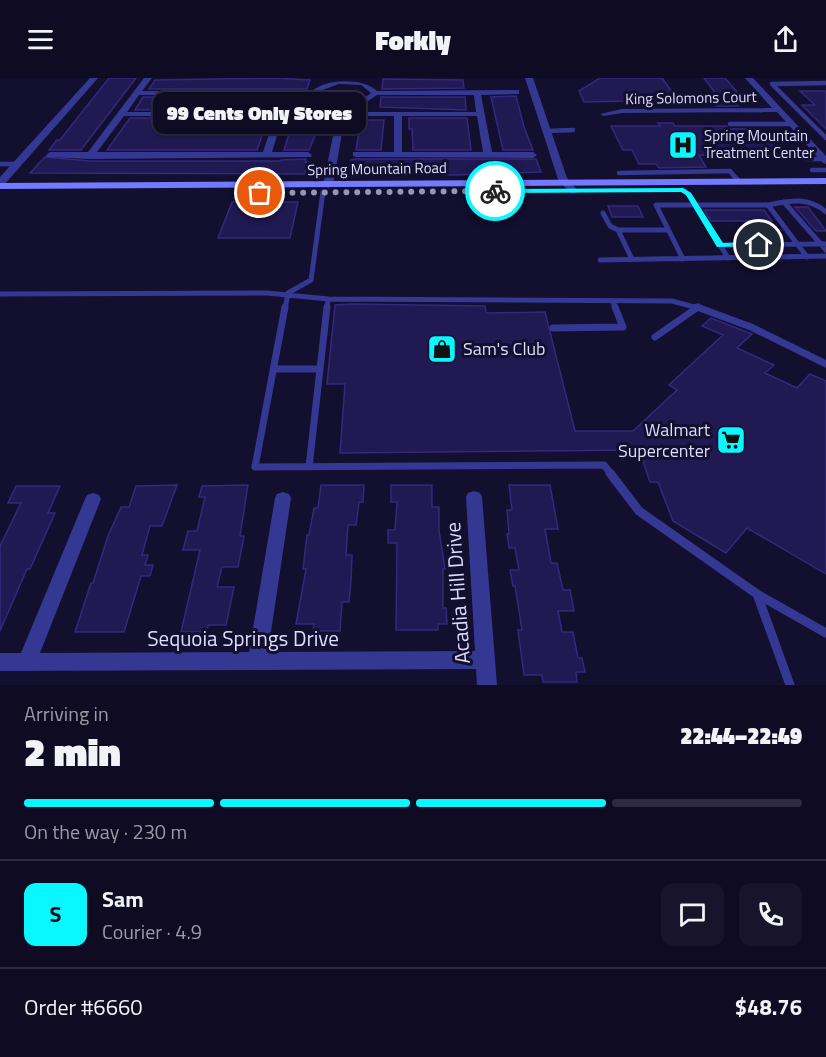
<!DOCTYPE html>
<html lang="en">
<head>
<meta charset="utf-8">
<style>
  :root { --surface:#0e0b23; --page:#17142b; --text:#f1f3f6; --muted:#9b9ba6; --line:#2e2b41; --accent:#09f7ff }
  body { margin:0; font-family:"Titillium Web",sans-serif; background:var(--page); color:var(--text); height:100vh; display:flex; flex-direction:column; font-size:22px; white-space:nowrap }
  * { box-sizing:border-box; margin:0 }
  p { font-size:20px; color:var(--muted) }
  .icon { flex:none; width:33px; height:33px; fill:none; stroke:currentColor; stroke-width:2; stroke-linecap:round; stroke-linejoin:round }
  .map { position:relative; height:607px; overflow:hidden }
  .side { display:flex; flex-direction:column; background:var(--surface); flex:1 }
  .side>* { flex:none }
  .pin { position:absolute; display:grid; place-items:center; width:51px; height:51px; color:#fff; margin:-26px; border:3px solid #fff; border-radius:50%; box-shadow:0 2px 6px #0007 }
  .courier { position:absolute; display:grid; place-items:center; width:60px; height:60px; margin:-30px; border:4px solid #09f7ff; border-radius:50%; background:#fff; color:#222; box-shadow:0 2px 8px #0007 }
  .bubble { position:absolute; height:42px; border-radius:12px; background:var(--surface); box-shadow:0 2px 4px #0004,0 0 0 2px var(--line); font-size:20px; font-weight:800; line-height:42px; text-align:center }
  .summary em { font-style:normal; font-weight:800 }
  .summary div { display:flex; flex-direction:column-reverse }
  .summary { display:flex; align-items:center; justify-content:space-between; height:102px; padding:0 24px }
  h1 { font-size:39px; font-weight:800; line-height:45px }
  .bar { display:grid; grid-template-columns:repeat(4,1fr); gap:9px 6px; align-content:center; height:72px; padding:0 24px }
  .bar i { height:8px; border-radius:4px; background:var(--line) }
  .bar .selected { background:var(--accent) }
  .bar p { grid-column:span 4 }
  .line { display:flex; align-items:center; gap:15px; padding:0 24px; border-top:2px solid var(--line) }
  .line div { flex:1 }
  .round { display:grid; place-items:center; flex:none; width:63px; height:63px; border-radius:12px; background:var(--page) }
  header { display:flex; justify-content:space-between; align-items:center; height:78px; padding:0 24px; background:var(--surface); font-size:27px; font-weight:800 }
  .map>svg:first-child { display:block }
  .building { fill:#201952; stroke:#342880; stroke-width:1.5 }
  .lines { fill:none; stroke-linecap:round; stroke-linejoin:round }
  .service-far3 { stroke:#353893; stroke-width:4.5 }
  .service-far2 { stroke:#353893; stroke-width:5 }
  .service-far1 { stroke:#353893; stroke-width:7 }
  .service { stroke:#353893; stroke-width:9 }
  .minor { fill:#353893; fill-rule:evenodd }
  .tertiary { fill:#353893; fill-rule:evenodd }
  .secondary { fill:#7479ff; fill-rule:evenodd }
  .route { fill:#09f7ff }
  .done { stroke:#9795b6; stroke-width:6; stroke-dasharray:0 10.8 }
  .labels { text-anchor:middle; stroke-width:6; stroke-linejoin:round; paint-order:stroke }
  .far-street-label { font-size:15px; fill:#deddff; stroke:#120f2f }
  .far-poi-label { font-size:15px; fill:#deddff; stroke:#120f2f; text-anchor:start }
  .poi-label { font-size:18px; fill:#deddff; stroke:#120f2f; text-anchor:start }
  .near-street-label { font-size:21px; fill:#deddff; stroke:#120f2f }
</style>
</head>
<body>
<header><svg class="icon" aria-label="menu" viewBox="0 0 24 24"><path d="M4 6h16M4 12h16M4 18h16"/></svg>Forkly<svg class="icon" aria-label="share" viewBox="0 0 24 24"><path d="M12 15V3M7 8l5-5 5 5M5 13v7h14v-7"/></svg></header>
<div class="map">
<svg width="826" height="607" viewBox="0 0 826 607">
  <rect width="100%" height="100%" fill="#120f2f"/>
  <!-- building -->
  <path class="building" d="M109 0H136L81 72H49L57 62H60Z
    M274 0 310 2 307 11H149L155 2Z
    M600 0H662L678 22 584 24 579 13Z
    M704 0H725L745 23H734L738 28H716L706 16 715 15Z
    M383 1 463 2 464 10 382 11Z
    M800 13H826V51L802 27H815Z
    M516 18 524 49 533 72H503L491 19Z
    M143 19H304L301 30 135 32Z
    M381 19H465L466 32 380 29Z
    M130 40H268L257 72H107Z
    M409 40H467L471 72H413L412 51H409Z
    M358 42H384L381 72H356L359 53H356Z
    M293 43H316L315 48H319L309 72H284Z
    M658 45H673L675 48H726L730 51H757L766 61 771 60 781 71H747L752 77H699L706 89 659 90 656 86H639L632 72H623L611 48H660Z
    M45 79 90 83H280L281 82 306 81 305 84H308L305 96 30 95Z
    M355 81H536L541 94 455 97H442V92H384V95L349 94 351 82Z
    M232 124H298L290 160H218Z
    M608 128H638L643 139H612Z
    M795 129H808L826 153H816Z
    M704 132H764L772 143H711Z
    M353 226 485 228 486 235 545 234 575 353H633L677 312 669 307 723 257 702 248 711 240 752 256 737 270 774 287 765 295 797 310 810 296 826 303V496L747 450 726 475 673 443 658 404H650L639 372 340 375 345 306H327L335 227Z
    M177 407 162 448H150L142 477H148L145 487H153L150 498H141L124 554H75L91 505H93L108 458 121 429H129L136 408Z
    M248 407 240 458H244L238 489H222L217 509H234L226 547H208L207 554H181L200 472H183L188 453H197L205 419H199L202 408Z
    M321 407H364L363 424H359L356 447H348L346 477H352L351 503 349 524H342L340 553H313L314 546H296L306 491H303L307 457H309L314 430H318Z
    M391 407H432V429H439V452L445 491H443V530H446L447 546H438V552H396L397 465H388V452H395L397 424H391Z
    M509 407H550L558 451H545L551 485H557L563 512H570L574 533H558L562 554H573L578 580H582L585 594H576L577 604H543L542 597H524L518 552H522L515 508H513L510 492H519L515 470H509L507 456H509L507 432H512Z
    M16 408H60L48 435H55L30 491H27L0 553V468L21 425H8Z"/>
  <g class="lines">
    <!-- service-far3 -->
    <path class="service-far3" d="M826 5 772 6 826 60
      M730 46H791
      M547 53 573 52
      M805 81H824
      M0 86H18
      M812 92H826
      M619 95 730 93 737 102"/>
    <!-- service-far2 -->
    <path class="service-far2" d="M736 100 738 103
      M683 112 689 116 728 180
      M784 124 826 172
      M768 127C789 123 808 118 826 134
      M603 135 610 148 618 152 632 181
      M618 152H667
      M720 167 826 166
      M683 181 656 127H768L807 179
      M600 182 826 178
      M0 216 267 215 328 221 672 223 702 231
      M613 224 616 231
      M285 231 288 215 311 202 323 114
      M327 231 328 221
      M695 231 698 229"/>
    <!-- service-far1 -->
    <path class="service-far1" d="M285 229 255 389 604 387 611 396
      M697 229 751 249 826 286
      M553 250 623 249 615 229
      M655 259 698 229
      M274 291H319
      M309 389 327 229"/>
    <!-- service -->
    <path class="service" d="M610 395 639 433 757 516 790 607
      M757 516 826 555"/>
    <!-- minor -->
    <path class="minor" d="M144 0H152L142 13H312C327 0 364 0 377 13L516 12H519V16L481 17 492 74H533L537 77 533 80 356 79 353 78V74H394V38H345L333 107 328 110 323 107 337 38H283L272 74H308L312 77 311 79 90 81 47 79 46 77 50 74H88ZM339 6 361 7 371 15C357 27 335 26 319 18L320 13ZM139 17H311L312 21 339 28 338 34H127ZM377 17H474L476 34H346L347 29 365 25ZM124 38H275L263 74H97ZM402 38H477L483 74H402Z
      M525 0H533L567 100 578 113 576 115H570L558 101Z
      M745 0H753L826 78V86L823 85 777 34 622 35 604 38 600 36 622 31 772 30Z
      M474 413 480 415 482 419 497 607H477L476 591 0 593V575H21L85 421 87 417 93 415 99 417 101 421 40 575 249 574 275 420 277 416 283 414 289 416 291 420 268 574 475 573 466 419 468 415Z"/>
    <!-- tertiary -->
    <path class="tertiary" d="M90 0H98L4 107 0 108V99Z"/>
    <!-- secondary -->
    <path class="secondary" d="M826 100V106L0 111V105Z"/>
  </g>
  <!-- route -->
  <path class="route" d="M683 110 691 115 723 165 759 164 762 165V168L717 169 686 117 681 114 495 115 491 113 495 111Z"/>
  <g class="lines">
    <!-- done -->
    <path class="done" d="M260 115 495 113"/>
  </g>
  <!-- icons -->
  <defs>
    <g id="hospital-square" transform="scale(1.5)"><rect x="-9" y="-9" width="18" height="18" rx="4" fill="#09f7ff" stroke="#120f2f"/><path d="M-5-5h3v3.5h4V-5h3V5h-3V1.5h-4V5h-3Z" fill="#111"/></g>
    <g id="shop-square" transform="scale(1.5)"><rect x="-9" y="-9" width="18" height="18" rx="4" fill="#09f7ff" stroke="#120f2f"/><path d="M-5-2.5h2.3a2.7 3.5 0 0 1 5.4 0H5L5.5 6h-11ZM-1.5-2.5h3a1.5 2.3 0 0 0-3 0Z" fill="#111"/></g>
    <g id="supermarket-square" transform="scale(1.5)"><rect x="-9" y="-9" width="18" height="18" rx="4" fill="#09f7ff" stroke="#120f2f"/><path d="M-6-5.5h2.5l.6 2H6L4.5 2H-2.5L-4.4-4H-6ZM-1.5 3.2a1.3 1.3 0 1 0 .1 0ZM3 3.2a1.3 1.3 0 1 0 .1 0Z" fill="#111"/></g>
  </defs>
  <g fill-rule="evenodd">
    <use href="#hospital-square" x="683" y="67"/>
    <use href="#shop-square" x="442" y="271"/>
    <use href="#supermarket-square" x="731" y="362"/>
  </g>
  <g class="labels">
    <!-- far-street labels -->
    <g class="far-street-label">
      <text transform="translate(691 20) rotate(-1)" y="5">King Solomons Court</text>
      <text transform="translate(377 91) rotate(-1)" y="5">Spring Mountain Road</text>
    </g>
    <!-- far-poi labels -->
    <g class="far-poi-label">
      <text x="704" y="63">Spring Mountain<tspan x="704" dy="17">Treatment Center</tspan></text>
    </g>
    <!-- poi labels -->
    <g class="poi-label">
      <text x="463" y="277">Sam's Club</text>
      <text x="710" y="358" text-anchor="end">Walmart<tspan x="710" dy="21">Supercenter</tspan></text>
    </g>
    <!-- near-street labels -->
    <g class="near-street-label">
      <text transform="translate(458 515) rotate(-94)" y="7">Acadia Hill Drive</text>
      <text x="243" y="568">Sequoia Springs Drive</text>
    </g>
  </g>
</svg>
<div class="pin" style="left:260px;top:115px;background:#ea580c"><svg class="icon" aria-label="bag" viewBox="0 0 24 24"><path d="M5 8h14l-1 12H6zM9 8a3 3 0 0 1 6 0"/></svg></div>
<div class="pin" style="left:759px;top:167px;background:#1f2937"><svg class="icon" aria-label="home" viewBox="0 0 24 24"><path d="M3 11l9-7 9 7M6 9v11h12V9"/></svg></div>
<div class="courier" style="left:495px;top:113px"><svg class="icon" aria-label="bike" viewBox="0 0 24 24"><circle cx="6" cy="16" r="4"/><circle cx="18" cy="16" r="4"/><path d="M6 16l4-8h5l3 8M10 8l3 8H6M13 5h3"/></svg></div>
<div class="bubble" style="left:153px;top:14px;width:213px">99 Cents Only Stores</div>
</div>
<section class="side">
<div class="summary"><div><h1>2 min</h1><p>Arriving in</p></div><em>22:44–22:49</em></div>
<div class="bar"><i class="selected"></i><i class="selected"></i><i class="selected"></i><i></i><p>On the way · 230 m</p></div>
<div class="line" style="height:108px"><b class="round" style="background:var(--accent);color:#111">S</b><div><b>Sam</b><p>Courier · 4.9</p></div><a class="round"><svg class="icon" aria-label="chat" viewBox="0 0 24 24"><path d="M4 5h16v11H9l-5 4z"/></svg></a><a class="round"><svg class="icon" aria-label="phone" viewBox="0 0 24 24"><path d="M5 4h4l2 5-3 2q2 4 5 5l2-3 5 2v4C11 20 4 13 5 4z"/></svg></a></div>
<div class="line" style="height:78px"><div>Order #6660</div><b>$48.76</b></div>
</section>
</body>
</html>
